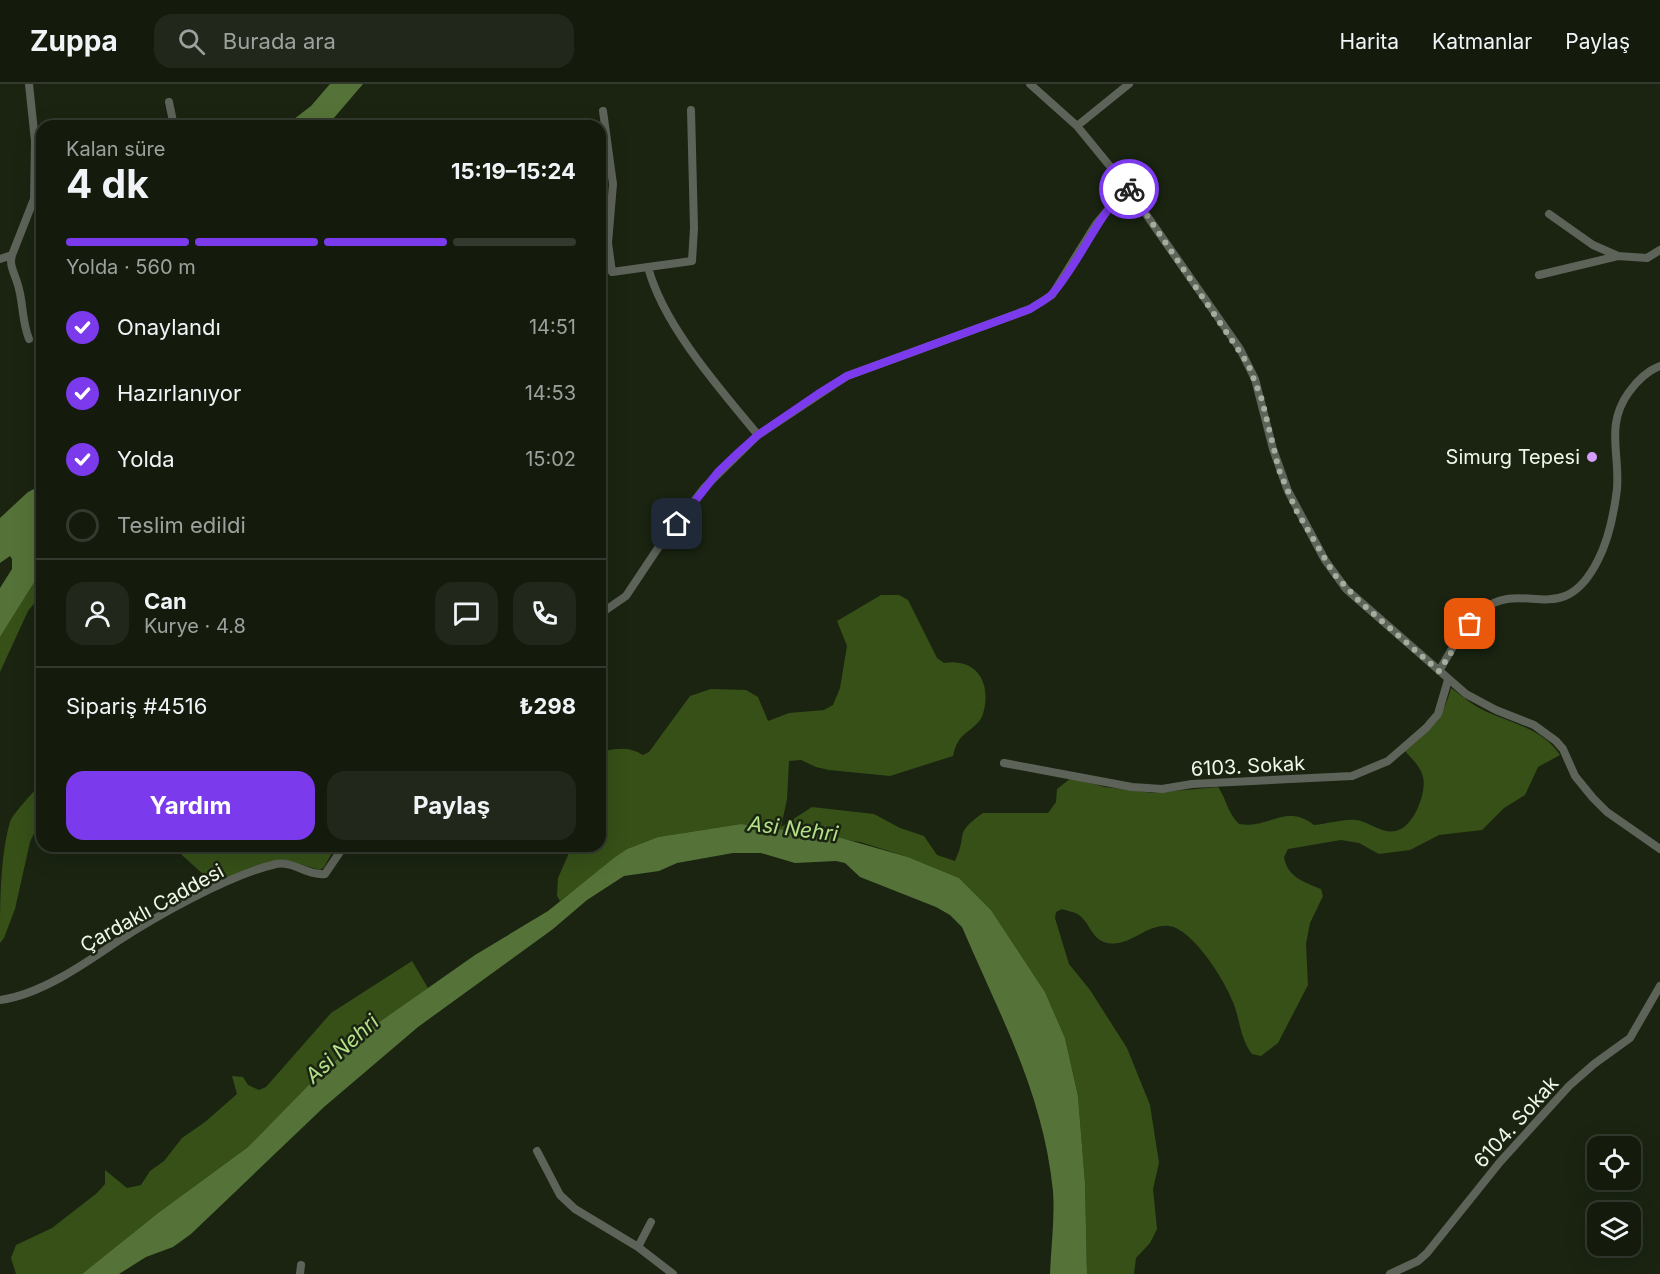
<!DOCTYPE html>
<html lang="tr">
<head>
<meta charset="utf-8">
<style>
  :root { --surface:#141b0d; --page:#21281b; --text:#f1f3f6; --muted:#9da19d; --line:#33392e; --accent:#7c3aed }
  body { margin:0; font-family:Inter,sans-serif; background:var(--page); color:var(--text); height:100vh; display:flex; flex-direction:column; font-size:22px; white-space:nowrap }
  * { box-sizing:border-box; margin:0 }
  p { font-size:20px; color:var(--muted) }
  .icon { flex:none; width:33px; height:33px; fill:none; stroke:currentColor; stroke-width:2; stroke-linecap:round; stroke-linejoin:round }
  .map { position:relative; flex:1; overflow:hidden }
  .details { position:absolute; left:36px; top:36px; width:570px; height:732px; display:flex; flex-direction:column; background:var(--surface); border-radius:18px; box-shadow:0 6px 24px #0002,0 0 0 2px var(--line) }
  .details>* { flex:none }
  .controls { position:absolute; left:1587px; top:1052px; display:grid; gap:12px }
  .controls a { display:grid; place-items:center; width:54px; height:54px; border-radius:12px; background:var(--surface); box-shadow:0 6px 24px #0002,0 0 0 2px var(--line); font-size:30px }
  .pin { position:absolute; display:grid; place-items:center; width:51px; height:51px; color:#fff; margin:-26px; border-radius:12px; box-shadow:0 3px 9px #0006 }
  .courier { position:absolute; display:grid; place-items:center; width:60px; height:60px; margin:-30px; border:4px solid #7c3aed; border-radius:50%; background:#fff; color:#222; box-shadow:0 2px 8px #0007 }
  .overview em { font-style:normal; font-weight:700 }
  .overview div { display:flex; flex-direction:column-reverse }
  .overview { display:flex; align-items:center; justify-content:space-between; height:102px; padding:0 30px }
  h1 { font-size:39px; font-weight:700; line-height:45px }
  .bar { display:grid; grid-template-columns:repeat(4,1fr); gap:9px 6px; align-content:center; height:72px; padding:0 30px }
  .bar i { height:8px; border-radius:4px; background:var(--line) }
  .bar .selected { background:var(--accent) }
  .bar p { grid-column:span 4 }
  .line { display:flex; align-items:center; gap:15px; padding:0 30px; border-top:2px solid var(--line) }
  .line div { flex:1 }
  .round { display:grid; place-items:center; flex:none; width:63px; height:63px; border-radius:18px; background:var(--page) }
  ol { padding:0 30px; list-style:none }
  li { display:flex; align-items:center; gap:18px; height:66px }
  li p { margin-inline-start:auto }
  li .icon { padding:6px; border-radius:50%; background:var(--accent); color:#fff; stroke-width:4 }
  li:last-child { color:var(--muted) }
  li i { width:33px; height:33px; border:3px solid var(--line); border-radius:50% }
  .cta { display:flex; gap:12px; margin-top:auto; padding:12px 30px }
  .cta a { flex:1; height:69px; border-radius:18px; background:var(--accent); color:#fff; font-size:24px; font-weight:700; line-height:69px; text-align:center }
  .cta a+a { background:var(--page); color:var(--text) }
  header { display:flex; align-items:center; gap:36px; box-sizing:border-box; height:84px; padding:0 30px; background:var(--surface); border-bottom:2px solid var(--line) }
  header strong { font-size:28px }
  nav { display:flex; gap:33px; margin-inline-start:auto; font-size:21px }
  .search { width:420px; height:54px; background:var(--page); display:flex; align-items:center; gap:15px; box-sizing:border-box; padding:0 21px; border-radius:18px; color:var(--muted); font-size:22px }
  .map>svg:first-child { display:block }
  .green { fill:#365018 }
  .water { fill:#557338 }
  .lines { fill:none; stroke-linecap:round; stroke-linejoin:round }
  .minor { stroke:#5e635a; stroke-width:8 }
  .done { stroke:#a5ad9e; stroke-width:6; stroke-dasharray:0 10.8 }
  .route { stroke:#7c3aed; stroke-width:8 }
  .poi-dot { fill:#d59cfb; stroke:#1a2411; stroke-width:2 }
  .labels { text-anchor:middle; stroke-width:5; stroke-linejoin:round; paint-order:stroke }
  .poi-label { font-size:20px; fill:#f0f7ea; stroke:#1a2411; text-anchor:end }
  .street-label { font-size:20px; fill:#f0f7ea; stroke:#1a2411 }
  .water-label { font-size:21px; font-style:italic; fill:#b3e089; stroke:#1a2411 }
</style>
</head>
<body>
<header>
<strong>Zuppa</strong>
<div class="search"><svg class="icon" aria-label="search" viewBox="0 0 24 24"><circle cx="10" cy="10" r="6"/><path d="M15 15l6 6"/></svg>Burada ara</div>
<nav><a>Harita</a><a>Katmanlar</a><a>Paylaş</a></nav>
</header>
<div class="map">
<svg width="1660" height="1190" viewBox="0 0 1660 1190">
  <rect width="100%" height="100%" fill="#1a2411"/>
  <!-- green -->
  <path class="green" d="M42 486V510L28 527 0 588V553Z
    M881 511H899L908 516 937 574 944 579C977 574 992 599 983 630 979 643 964 647 958 658 955 662 954 668 953 672L890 692 829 686 816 683 801 676 789 677 787 715 781 743 812 723 874 730 900 744 924 752 937 771 955 777C969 749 952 751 983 729H1048L1056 718 1057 705 1071 694 1105 703 1153 709 1218 703C1227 716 1227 728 1239 740 1269 745 1286 719 1314 741 1328 740 1342 735 1356 736 1368 737 1381 750 1395 747 1413 745 1427 709 1423 693 1421 683 1412 675 1405 667 1428 646 1443 636 1451 604 1463 613 1474 622 1487 628 1514 640 1543 645 1560 671L1538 683 1525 711 1504 724 1482 746 1439 751 1410 766 1379 770 1359 759 1341 756 1288 765 1284 773C1287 793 1304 798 1321 805L1323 812 1310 839 1306 860 1308 901 1278 959 1261 972 1252 970C1240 955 1240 935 1233 918 1225 897 1193 845 1169 842 1145 839 1129 866 1104 858 1091 853 1089 838 1079 831 1075 828 1067 827 1062 825L1056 828 1055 834 1069 880 1090 906 1127 964 1150 1021 1159 1079 1153 1105 1157 1145 1150 1159 1136 1174 1134 1190H1087L1085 1099 1078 1012 1065 954 1045 908 991 826 959 794 908 773 860 758 741 740 658 753 627 765 560 817 557 812 558 794 572 762H600V675L605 667C619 664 630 663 643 671L649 668 690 612 711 605 746 606 758 613 768 637 789 629 824 626 833 621 840 604 847 562 837 537Z
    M42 698V732L30 758 15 825 4 854 0 859C0 822 0 772 10 738 13 729 35 707 42 698Z
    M172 762H336L324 783 320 786 289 777 215 801Z
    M412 877 428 904 351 961 248 1063 158 1129 82 1190H16L11 1174 16 1161 52 1144 97 1109 105 1100V1086L127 1104 141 1101 150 1087 164 1077 182 1054 205 1038 237 1010 232 992 243 993 248 1001 259 1006 266 1003 331 929Z"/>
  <!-- water -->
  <path class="water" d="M330 0H363L327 42H285L311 22Z
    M42 401V486L0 553V504L12 485V475L10 472 0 479V434L28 408Z
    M741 740 841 754 908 773 959 794 991 826 1045 908 1065 954 1078 1012 1085 1099 1087 1190H1050C1051 1163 1055 1134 1053 1107 1043 1008 1000 932 962 843L950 831 936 823 860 793 845 779 836 777 795 779 761 769H733L677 779 659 787 624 792 587 816 553 845 418 943 324 1023 191 1150 173 1163 146 1173 119 1190H82L158 1129 248 1063 307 1003 371 944 475 871 548 827 614 774 627 765 658 753Z"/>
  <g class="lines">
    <!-- minor -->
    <path class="minor" d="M1030 0 1077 42 1127 103 1240 265 1255 295 1273 365 1288 407 1325 476 1346 505 1466 610 1496 626 1534 641 1556 657 1563 665 1575 692 1593 714 1607 728 1660 765
      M169 18 174 42
      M603 27 613 100 608 159 612 188 648 183C663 241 720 305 758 351
      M1077 42 1129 0
      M1549 130 1593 161 1618 172
      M12 171C9 181 14 188 17 198 24 218 21 235 29 255
      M0 175 12 171 34 115 35 57 29 0
      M648 183 692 177 694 144 691 26
      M1539 191 1618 172 1647 174 1660 166
      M600 530 626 512 660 461 705 403 758 351 847 292 1030 225 1052 211 1096 140 1127 103
      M1439 587C1451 567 1463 542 1481 527 1523 492 1562 548 1598 476 1609 455 1614 429 1617 405 1620 369 1605 341 1629 308 1637 297 1647 287 1660 282
      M1004 679 1132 703 1162 705 1192 700 1352 692 1388 677 1426 644 1438 630 1448 596
      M0 916C39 911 83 881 115 859 156 832 229 791 276 780 294 777 308 792 325 790L344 762
      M537 1067 560 1111 575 1125 638 1163 673 1190
      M638 1163 651 1138
      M300 1190 301 1181
      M1390 1190 1418 1177 1427 1169 1500 1078 1569 1002 1594 980 1630 954 1660 902"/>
  </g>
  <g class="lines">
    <!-- done -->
    <path class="done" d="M1129 105 1248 280 1262 316 1279 386 1296 426 1334 490 1360 518 1439 587 1470 540"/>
    <!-- route -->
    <path class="route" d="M677 440 718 388 739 368 758 351 818 310 847 292 1030 225C1037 220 1047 216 1053 209 1081 176 1096 134 1127 103L1129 105"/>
  </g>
  <!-- markers -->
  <circle class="poi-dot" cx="1592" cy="373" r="6"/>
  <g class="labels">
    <!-- poi labels -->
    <g class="poi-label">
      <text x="1580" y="380">Simurg Tepesi</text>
    </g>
    <!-- street labels -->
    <g class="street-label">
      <text transform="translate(1248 682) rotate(-3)" y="7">6103. Sokak</text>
      <text transform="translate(152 824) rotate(-29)" y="7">Çardaklı Caddesi</text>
      <text transform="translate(1516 1038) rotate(-48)" y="7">6104. Sokak</text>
    </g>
    <!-- water labels -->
    <g class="water-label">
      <text transform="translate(793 745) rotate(7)" y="7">Asi Nehri</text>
      <text transform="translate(342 965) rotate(-42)" y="7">Asi Nehri</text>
    </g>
  </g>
</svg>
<div class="controls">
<a><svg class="icon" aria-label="locate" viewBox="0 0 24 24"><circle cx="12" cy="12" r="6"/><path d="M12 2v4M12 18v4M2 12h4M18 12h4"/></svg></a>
<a><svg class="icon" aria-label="layers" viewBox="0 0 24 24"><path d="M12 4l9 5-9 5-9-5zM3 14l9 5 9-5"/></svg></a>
</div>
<div class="pin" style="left:1470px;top:540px;background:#ea580c"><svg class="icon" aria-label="bag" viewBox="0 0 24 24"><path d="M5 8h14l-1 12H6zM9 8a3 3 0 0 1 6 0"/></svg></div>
<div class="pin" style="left:677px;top:440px;background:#1f2937"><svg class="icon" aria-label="home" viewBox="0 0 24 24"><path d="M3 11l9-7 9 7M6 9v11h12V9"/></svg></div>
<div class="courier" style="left:1129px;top:105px"><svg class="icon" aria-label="bike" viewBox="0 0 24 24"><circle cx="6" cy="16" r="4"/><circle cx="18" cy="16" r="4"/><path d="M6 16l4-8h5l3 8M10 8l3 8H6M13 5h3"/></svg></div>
<section class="details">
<div class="overview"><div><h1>4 dk</h1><p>Kalan süre</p></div><em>15:19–15:24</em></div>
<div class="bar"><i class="selected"></i><i class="selected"></i><i class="selected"></i><i></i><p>Yolda · 560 m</p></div>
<ol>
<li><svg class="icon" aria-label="check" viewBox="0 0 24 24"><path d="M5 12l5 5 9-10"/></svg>Onaylandı<p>14:51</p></li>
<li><svg class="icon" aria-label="check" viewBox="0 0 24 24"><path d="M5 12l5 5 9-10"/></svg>Hazırlanıyor<p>14:53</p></li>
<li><svg class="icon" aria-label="check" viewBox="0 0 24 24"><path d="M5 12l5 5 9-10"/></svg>Yolda<p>15:02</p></li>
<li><i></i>Teslim edildi</li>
</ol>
<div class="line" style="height:108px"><a class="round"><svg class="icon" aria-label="person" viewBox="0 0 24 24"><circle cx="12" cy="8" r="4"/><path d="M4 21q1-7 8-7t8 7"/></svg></a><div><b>Can</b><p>Kurye · 4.8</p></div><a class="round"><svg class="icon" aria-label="chat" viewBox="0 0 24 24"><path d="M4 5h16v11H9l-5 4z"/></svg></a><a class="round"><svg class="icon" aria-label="phone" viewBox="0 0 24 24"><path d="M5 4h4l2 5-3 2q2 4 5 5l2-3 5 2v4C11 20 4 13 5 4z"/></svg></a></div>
<div class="line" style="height:78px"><div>Sipariş #4516</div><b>₺298</b></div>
<div class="cta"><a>Yardım</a><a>Paylaş</a></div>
</section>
</div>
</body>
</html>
